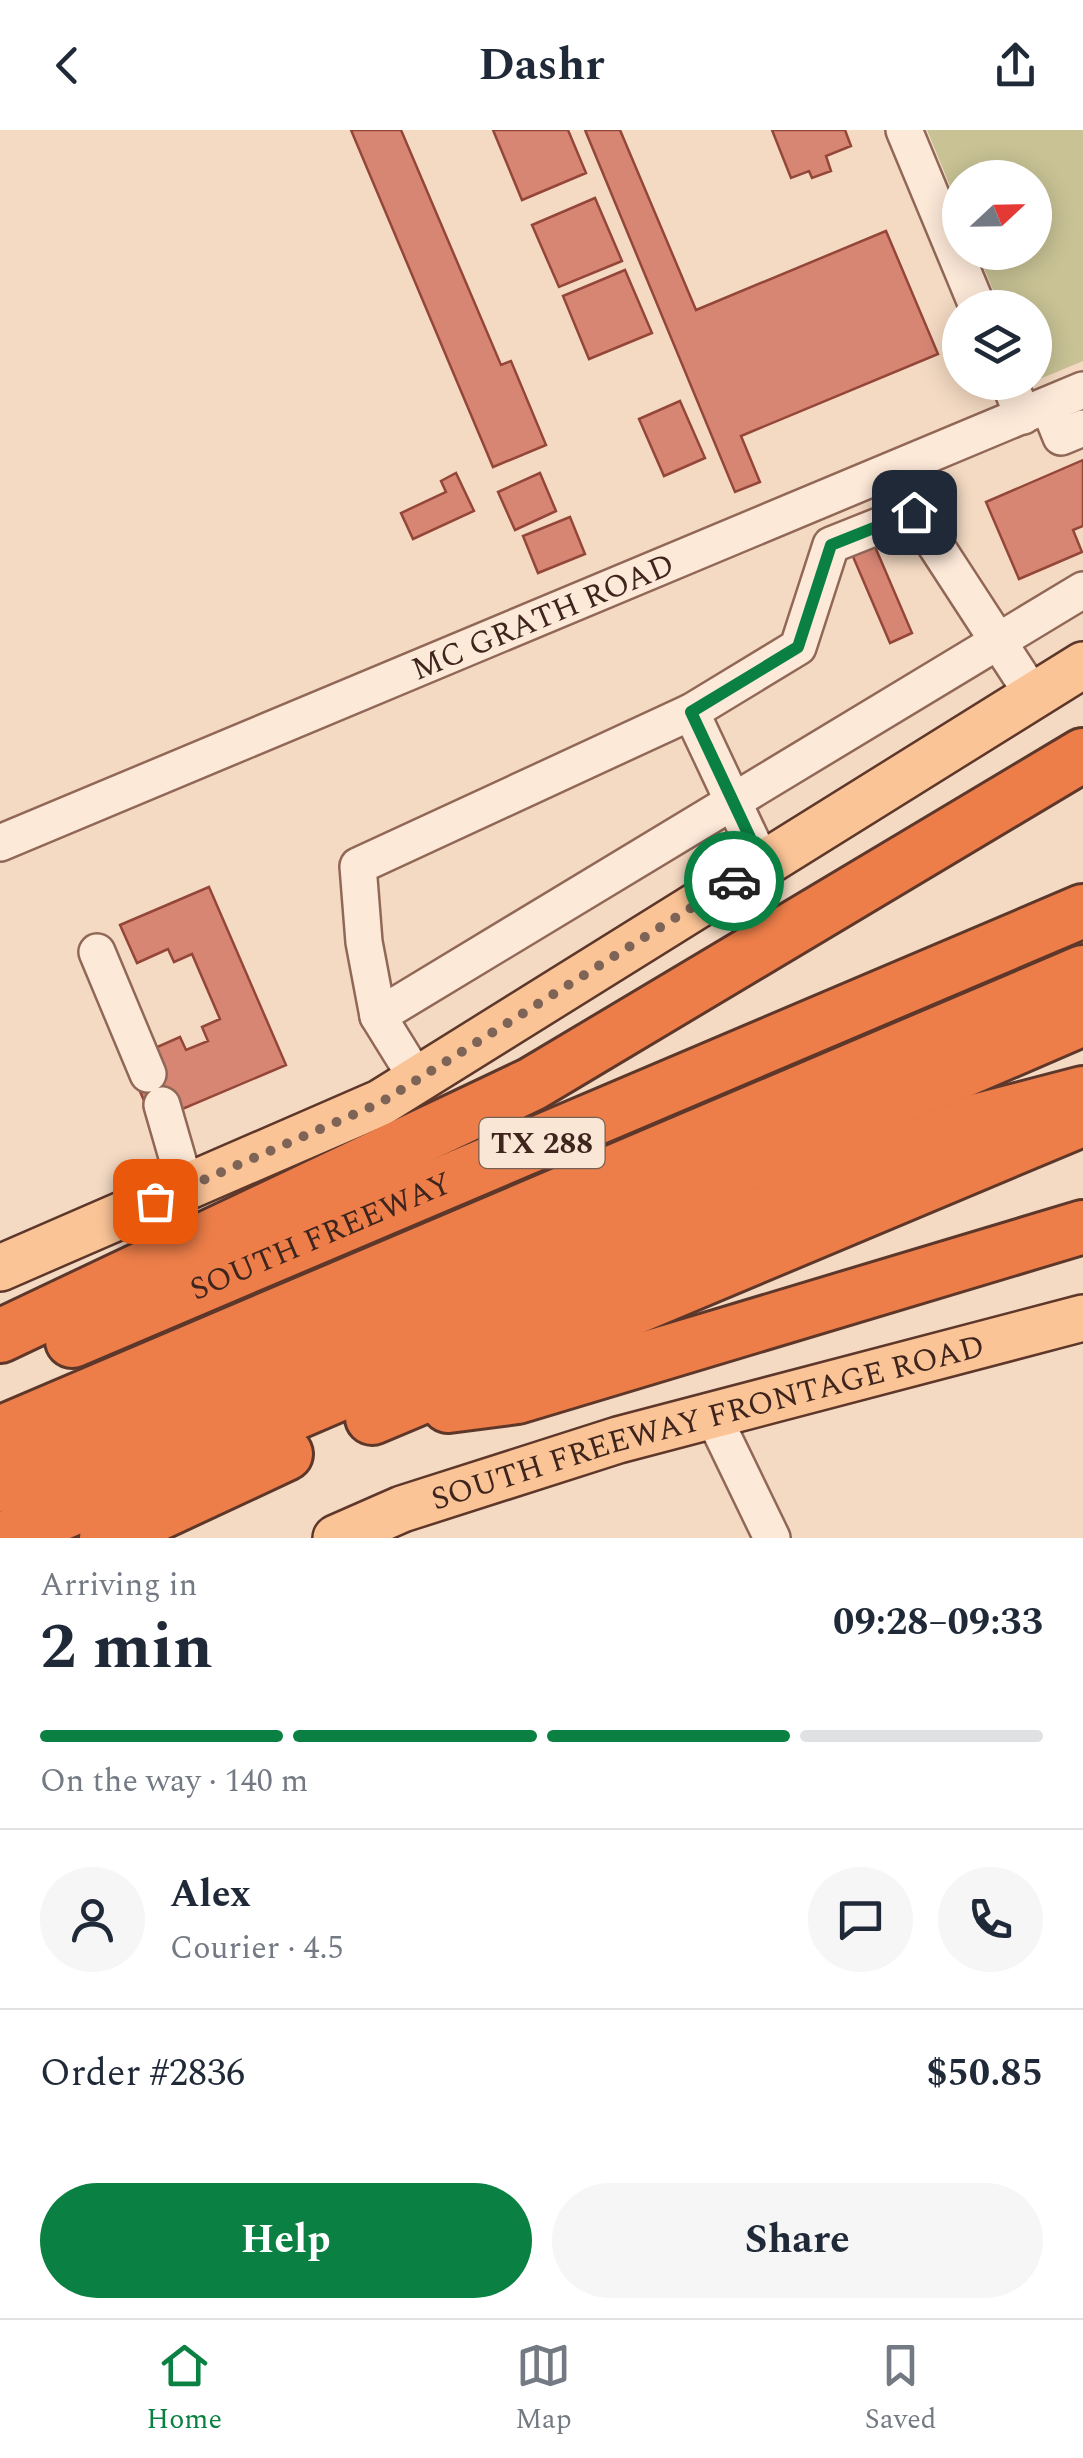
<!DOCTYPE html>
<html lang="en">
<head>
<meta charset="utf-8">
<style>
  :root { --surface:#fff; --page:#f6f6f7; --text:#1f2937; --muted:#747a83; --line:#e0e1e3; --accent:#0b8043 }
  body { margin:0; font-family:Spectral,serif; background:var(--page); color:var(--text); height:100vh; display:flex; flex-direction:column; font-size:38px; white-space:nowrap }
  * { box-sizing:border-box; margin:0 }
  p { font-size:32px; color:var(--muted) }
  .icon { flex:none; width:55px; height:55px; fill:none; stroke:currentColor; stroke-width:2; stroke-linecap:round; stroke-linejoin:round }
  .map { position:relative; height:1408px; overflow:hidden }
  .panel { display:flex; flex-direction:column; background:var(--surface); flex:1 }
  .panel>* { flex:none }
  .needle { width:65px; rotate:68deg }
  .fabs { position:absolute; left:942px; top:30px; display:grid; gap:20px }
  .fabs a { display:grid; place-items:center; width:110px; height:110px; border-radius:50%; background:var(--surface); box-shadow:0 5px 25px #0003; font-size:50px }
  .pin { position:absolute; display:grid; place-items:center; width:85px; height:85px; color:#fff; margin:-42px; border-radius:20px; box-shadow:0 5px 15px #0006 }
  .courier { position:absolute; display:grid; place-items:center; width:100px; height:100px; margin:-50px; border:8px solid #0b8043; border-radius:50%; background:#fff; color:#222; box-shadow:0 2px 12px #0007 }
  .head em { font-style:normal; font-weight:700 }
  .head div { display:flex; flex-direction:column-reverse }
  .head { display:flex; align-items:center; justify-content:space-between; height:170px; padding:0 40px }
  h1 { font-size:65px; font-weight:700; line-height:75px }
  .bar { display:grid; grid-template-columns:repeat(4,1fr); gap:15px 10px; align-content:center; height:120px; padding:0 40px }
  .bar i { height:12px; border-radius:8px; background:var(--line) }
  .bar .current { background:var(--accent) }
  .bar p { grid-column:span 4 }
  .line { display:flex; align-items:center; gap:25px; padding:0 40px; border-top:2px solid var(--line) }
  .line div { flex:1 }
  .round { display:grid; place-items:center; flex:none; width:105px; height:105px; border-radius:52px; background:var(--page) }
  .primary-button { display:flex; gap:20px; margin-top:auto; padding:20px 40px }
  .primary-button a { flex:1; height:115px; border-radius:60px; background:var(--accent); color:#fff; font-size:40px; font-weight:700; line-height:115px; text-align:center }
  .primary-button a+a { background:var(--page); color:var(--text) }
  header { display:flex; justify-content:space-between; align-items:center; height:130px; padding:0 40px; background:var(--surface); font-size:45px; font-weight:700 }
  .dock { display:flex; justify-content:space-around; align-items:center; height:140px; border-top:2px solid var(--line); background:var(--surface); font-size:28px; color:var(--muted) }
  .dock a { display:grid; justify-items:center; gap:5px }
  .dock .current { color:var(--accent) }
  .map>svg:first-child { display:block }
  .cemetery { fill:#c8c295 }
  .building { fill:#d78674; stroke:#944739; stroke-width:2.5 }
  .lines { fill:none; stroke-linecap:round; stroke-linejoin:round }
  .minor-casing { stroke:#916857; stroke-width:40 }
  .major-casing { stroke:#5e372b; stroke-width:50 }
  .highway-casing { stroke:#5e372b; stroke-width:58 }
  .minor { stroke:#fde9d8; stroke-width:35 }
  .major { stroke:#fbc497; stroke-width:45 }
  .highway { stroke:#ed7e49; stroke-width:52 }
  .done { stroke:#7e6457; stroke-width:10; stroke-dasharray:0 18 }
  .route { stroke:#0b8043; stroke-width:12 }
  .labels { text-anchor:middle; stroke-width:9; stroke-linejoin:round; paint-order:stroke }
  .shield { fill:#fae6d4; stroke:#775f54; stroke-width:2.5 }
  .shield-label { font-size:30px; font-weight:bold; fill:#3f251d }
  .street-label { font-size:32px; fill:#3f251d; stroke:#fae6d4 }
</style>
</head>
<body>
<header><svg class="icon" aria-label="back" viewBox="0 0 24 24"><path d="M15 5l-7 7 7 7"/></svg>Dashr<svg class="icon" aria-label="share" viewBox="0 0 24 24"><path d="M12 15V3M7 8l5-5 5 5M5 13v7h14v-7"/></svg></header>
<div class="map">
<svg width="1083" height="1408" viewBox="0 0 1083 1408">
  <rect width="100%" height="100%" fill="#f4dac3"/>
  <!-- cemetery -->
  <path class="cemetery" d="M927 0H1083V231L1035 251V178L1000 177 978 123 1035 122V48H960V80Z"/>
  <!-- building -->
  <path class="building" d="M351 0H401L501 235 511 231 546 315 493 337Z
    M493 0H568L586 43 522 70Z
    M585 0H620L696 180 886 101 938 224 741 306 760 352 735 362Z
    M772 0H845L851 16 826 26 831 41 812 48 809 41 791 48Z
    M595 68 622 131 559 157 532 95Z
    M625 140 652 203 589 229 563 166Z
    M680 271 705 328 664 346 639 289Z
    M1083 330V396L1073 400 1082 422 1019 449 986 372Z
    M456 343 474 381 413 409 401 383 446 362 441 351Z
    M540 343 556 381 515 400 498 362Z
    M570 387 585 424 538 443 523 406Z
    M873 412 912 503 890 513 851 422Z
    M209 757 286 935 180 980H148L136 952 155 918 180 907 186 920 208 911 202 897 220 889 192 824 174 832 168 819 137 833 120 795Z"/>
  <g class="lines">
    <!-- minor casing -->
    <g class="minor-casing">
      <g id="minor">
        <path d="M904 0 978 178"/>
        <path d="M1009 252 1023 286"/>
        <path d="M1048 275 1061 307 1083 298"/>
        <path id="s1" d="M0 713 1083 260"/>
        <path d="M762 733 691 582 798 517 831 415 914 382 1033 565"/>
        <path d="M97 822 148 944"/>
        <path d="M378 886 364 812 358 736 691 582"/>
        <path d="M417 949 378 886 1083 460"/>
        <path d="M162 975 186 1058"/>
        <path d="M713 1286 772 1408"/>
      </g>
    </g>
    <!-- major casing -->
    <g class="major-casing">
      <g id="major">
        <path d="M0 1138 380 973 1083 535"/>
        <path id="s2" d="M336 1408 402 1379 618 1310 1083 1188"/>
      </g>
    </g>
    <!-- highway casing -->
    <g class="highway-casing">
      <g id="highway">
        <path d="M0 1206 532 954 1083 625"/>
        <path id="s3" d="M72 1211 1083 781"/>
        <path d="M448 1276 517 1267 1083 1097"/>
        <path d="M372 1288 1074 993"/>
        <path d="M0 1303 1083 842"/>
        <path d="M0 1355 1083 889"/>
        <path d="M4 1408 979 990 1083 963"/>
        <path d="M106 1408 286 1324"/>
      </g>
    </g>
    <!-- minor -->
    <use href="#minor" class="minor"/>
    <!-- major -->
    <use href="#major" class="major"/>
    <!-- highway -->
    <use href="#highway" class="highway"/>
  </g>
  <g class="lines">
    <!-- done -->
    <path class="done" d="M155 1071 380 973 734 751"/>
    <!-- route -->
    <path class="route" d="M734 751 762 733 691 582 798 517 831 415 914 382"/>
  </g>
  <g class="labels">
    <!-- shield labels -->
    <rect class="shield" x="479.5" y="988" width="125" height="50" rx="8"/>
    <g class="shield-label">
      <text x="542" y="1023">TX 288</text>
    </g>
    <!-- street labels -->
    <g class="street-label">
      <text dy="11" stroke="none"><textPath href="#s1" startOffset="588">MC GRATH ROAD</textPath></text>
      <text dy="11" stroke="none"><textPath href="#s3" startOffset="270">SOUTH FREEWAY</textPath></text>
      <text dy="11" stroke="none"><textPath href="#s2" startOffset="390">SOUTH FREEWAY FRONTAGE ROAD</textPath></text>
    </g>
  </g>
</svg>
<div class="fabs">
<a><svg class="needle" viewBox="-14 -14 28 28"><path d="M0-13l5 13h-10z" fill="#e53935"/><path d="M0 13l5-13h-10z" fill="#747a83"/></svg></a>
<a><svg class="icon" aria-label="layers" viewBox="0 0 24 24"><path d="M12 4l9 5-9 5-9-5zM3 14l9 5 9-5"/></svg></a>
</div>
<div class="pin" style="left:155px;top:1071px;background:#ea580c"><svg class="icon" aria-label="bag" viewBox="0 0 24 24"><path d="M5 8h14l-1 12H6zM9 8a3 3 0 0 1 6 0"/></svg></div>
<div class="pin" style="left:914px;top:382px;background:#1f2937"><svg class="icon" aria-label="home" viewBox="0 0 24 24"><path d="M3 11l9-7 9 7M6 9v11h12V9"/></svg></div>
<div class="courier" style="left:734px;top:751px"><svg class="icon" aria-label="car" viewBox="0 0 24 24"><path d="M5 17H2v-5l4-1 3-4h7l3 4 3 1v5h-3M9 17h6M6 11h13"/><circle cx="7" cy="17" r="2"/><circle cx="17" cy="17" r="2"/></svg></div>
</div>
<section class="panel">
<div class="head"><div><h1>2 min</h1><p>Arriving in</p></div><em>09:28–09:33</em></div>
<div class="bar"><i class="current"></i><i class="current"></i><i class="current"></i><i></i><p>On the way · 140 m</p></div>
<div class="line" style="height:180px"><a class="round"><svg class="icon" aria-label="person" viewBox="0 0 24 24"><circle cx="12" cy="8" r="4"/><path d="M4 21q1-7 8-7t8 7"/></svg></a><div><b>Alex</b><p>Courier · 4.5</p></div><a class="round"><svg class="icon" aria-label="chat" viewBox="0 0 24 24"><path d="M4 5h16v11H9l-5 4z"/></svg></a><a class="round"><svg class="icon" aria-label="phone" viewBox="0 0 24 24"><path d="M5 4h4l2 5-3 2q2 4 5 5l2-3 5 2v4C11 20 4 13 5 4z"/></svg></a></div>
<div class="line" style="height:130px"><div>Order #2836</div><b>$50.85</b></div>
<div class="primary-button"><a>Help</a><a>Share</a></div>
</section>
<nav class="dock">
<a class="current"><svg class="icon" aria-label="home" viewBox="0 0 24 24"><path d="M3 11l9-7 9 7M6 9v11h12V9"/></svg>Home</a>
<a><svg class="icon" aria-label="map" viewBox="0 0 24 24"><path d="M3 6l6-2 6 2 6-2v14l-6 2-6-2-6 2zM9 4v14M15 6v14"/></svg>Map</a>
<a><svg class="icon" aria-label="saved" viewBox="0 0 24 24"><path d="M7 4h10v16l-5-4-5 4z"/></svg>Saved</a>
</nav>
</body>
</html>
